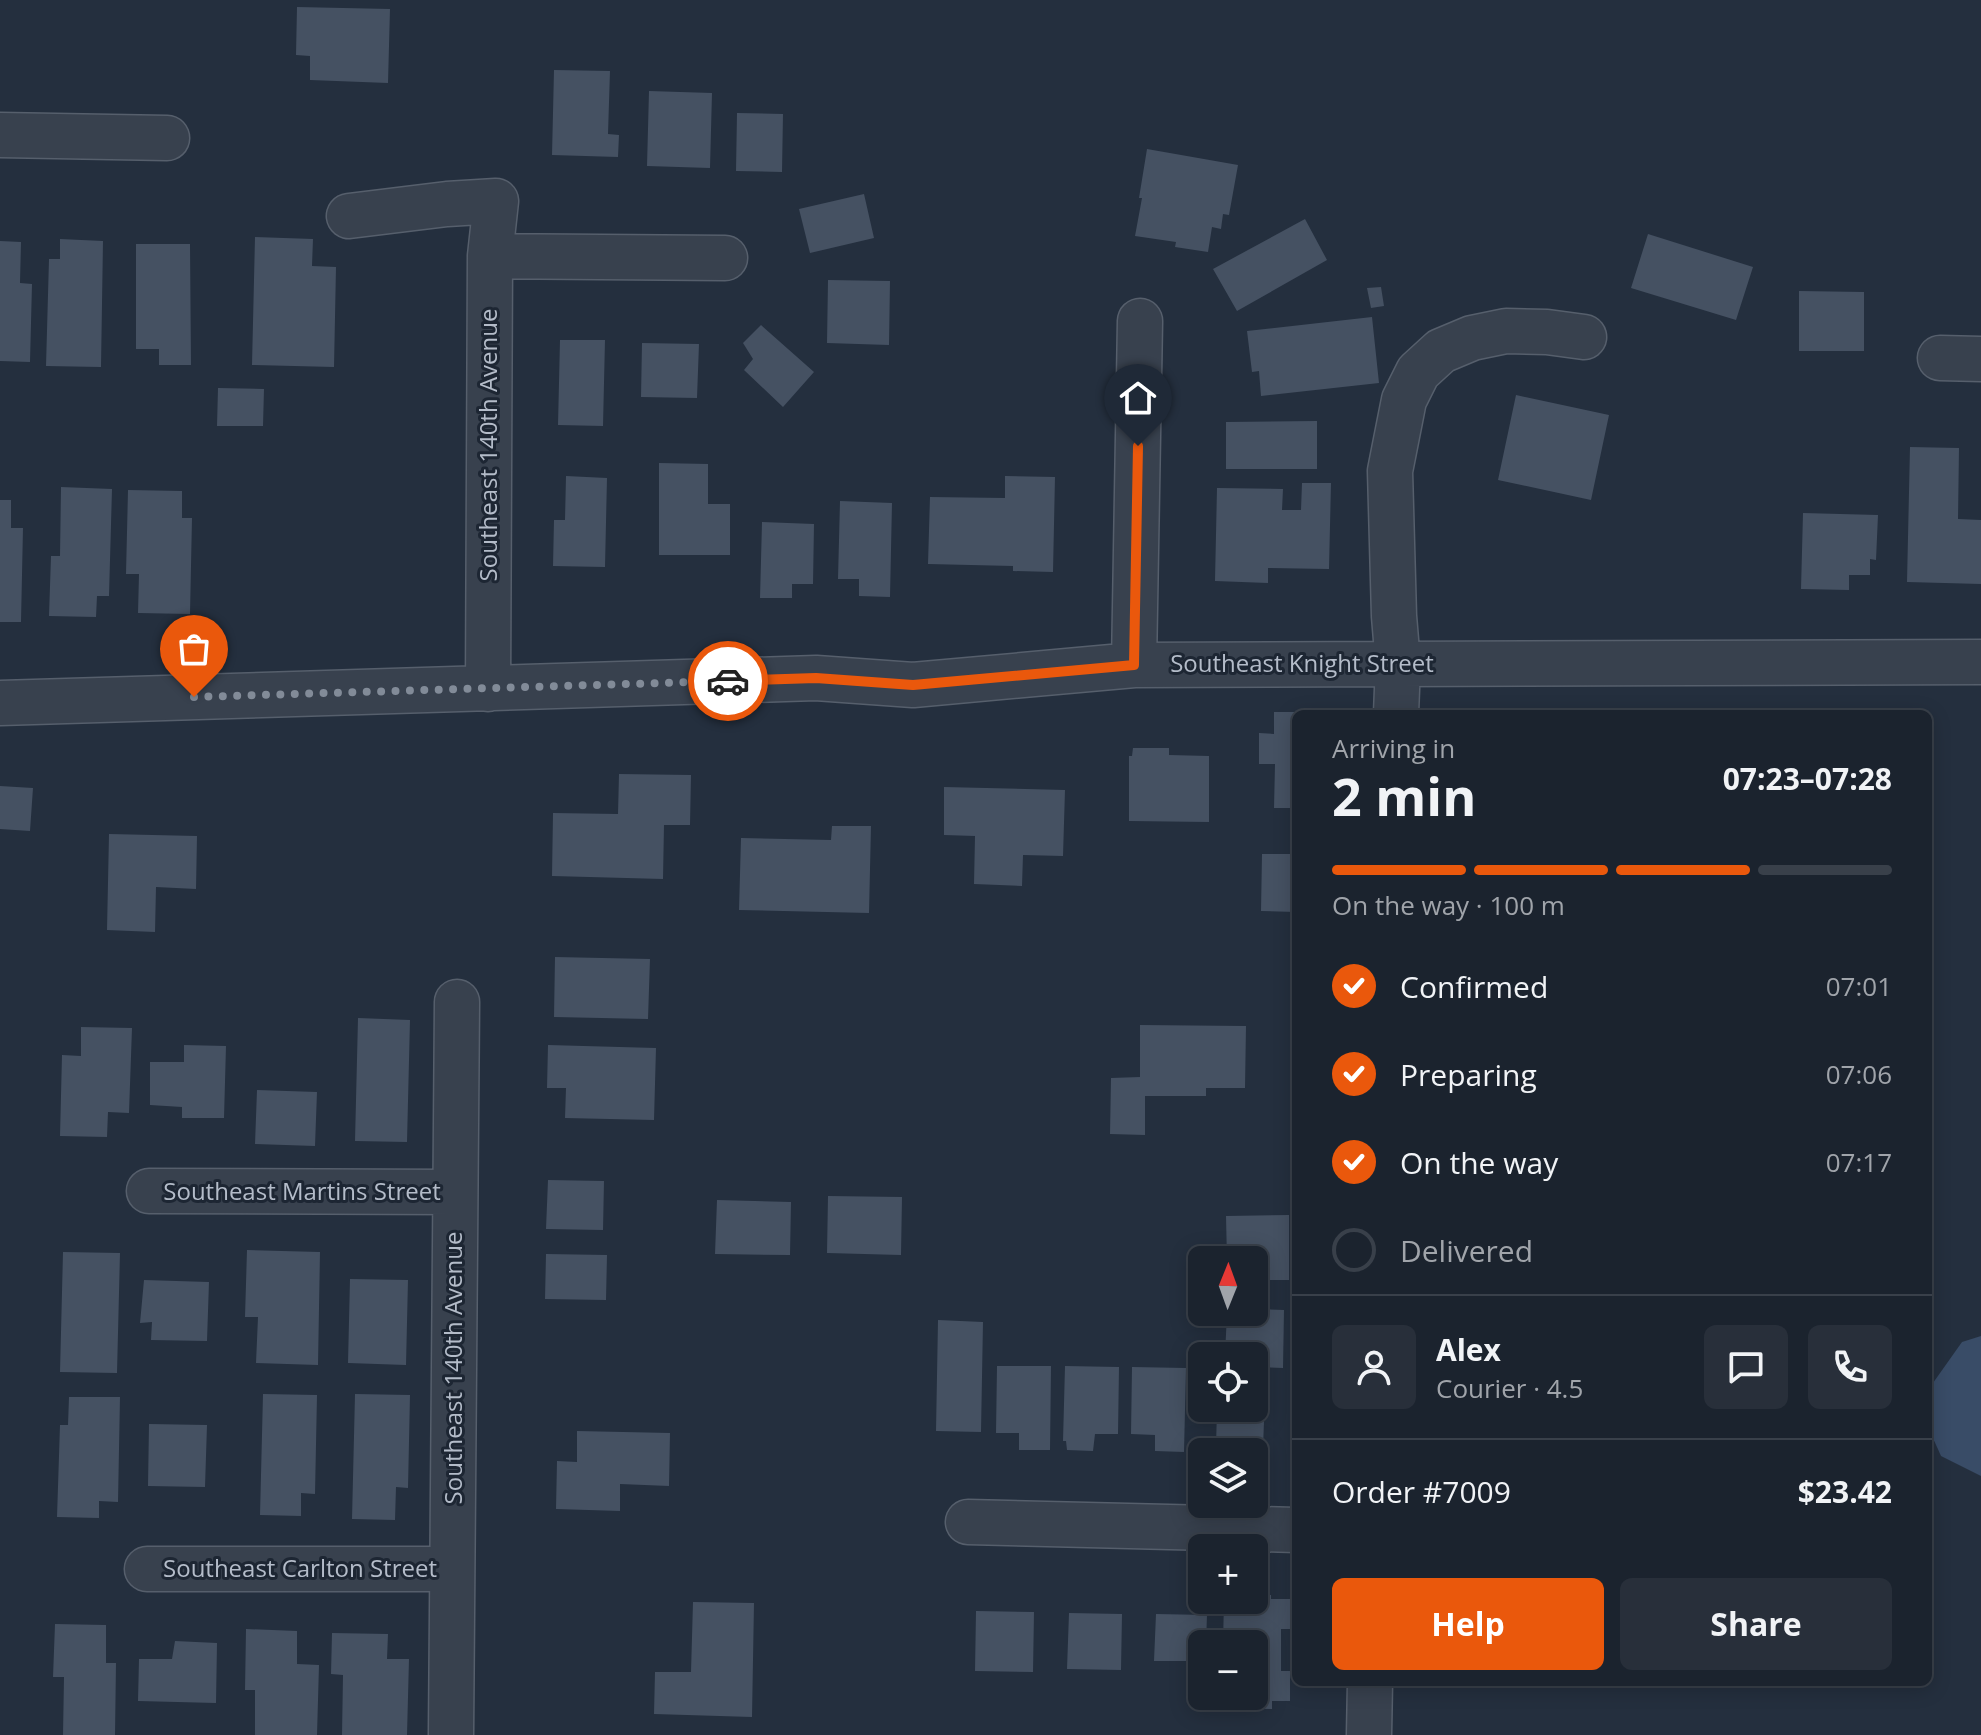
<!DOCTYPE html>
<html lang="en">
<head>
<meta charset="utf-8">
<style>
  :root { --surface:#1b232e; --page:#282f3a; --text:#f1f3f6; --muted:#a0a4aa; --line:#39404a; --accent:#ea580c }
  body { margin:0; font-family:"Open Sans",sans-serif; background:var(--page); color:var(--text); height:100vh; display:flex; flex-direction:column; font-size:30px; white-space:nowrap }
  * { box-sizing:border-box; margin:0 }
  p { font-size:26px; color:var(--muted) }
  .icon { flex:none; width:44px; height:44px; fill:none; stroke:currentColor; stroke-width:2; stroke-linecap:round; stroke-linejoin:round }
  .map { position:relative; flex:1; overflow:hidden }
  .panel { position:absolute; left:1292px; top:710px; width:640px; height:976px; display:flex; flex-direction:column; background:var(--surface); border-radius:12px; box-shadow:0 4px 20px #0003,0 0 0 2px var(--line) }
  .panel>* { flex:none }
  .needle { width:52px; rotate:1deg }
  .fabs { position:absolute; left:1188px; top:1246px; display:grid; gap:16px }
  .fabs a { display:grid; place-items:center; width:80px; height:80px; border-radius:12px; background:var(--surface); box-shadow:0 4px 20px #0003,0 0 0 2px var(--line); font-size:40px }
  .pin { position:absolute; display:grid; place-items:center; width:68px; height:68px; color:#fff; margin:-82px -34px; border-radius:50% 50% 50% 0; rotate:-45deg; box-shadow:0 0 8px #0007 }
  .pin .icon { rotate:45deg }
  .courier { position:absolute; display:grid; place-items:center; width:80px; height:80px; margin:-40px; border:6px solid #ea580c; border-radius:50%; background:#fff; color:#222; box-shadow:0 2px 10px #0007 }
  .summary em { font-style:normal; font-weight:700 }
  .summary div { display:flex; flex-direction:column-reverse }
  .summary { display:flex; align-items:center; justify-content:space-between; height:136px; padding:0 40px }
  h1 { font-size:52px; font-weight:700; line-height:60px }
  .bar { display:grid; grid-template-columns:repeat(4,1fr); gap:12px 8px; align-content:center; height:96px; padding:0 40px }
  .bar i { height:10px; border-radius:6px; background:var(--line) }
  .bar .current { background:var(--accent) }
  .bar p { grid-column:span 4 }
  .line { display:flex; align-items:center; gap:20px; padding:0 40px; border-top:2px solid var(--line) }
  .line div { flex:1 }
  .round { display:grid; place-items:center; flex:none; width:84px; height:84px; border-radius:12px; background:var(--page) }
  ol { padding:0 40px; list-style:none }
  li { display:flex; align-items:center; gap:24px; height:88px }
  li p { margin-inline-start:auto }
  li .icon { padding:8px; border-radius:50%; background:var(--accent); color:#fff; stroke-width:4 }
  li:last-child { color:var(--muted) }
  li i { width:44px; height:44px; border:4px solid var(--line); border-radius:50% }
  .action { display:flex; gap:16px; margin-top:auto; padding:16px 40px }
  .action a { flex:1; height:92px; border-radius:12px; background:var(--accent); color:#fff; font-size:32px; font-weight:700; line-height:92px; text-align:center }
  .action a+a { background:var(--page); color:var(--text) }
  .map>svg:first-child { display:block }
  .water { fill:#394c67 }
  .building { fill:#455162 }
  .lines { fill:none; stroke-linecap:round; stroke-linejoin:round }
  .minor-casing { stroke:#565f6c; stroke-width:47 }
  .minor { stroke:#38414e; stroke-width:44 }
  .done { stroke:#828b98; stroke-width:8; stroke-dasharray:0 14.4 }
  .route { stroke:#ea580c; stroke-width:10 }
  .labels { text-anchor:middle; stroke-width:6; stroke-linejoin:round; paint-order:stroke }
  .street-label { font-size:24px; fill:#b4bcc9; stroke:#1d2633 }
</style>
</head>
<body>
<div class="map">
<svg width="1981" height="1735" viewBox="0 0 1981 1735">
  <rect width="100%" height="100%" fill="#242f3e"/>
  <!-- water -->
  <path class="water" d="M1981 1336V1476L1941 1456 1928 1427V1390L1962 1342Z"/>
  <!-- building -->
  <path class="building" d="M297 7 390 9 388 83 310 80V56L296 55Z
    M554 70 610 71 608 134 619 135 618 157 552 155Z
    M649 91 712 93 710 168 647 166Z
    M737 113 783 114 782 172 736 171Z
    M1147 149 1238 165 1229 215 1223 214 1221 229 1212 227 1208 252 1175 247 1176 242 1135 236 1142 198H1139Z
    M864 194 874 238 810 253 799 209Z
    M1305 219 1327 260 1237 311 1213 269Z
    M1648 234 1753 267 1736 320 1631 288Z
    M255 237 313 239 312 266 336 267 334 367 252 365Z
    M60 239 103 241 101 367 46 366 49 259H60Z
    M0 241 21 242 20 283 32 284 30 362 0 361Z
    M136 244H190L191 365H159V349H136Z
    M828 280 890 281 889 345 827 343Z
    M1381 287 1384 306 1371 308 1367 288Z
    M1799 291 1864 292V351H1799Z
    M1372 317 1379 383 1261 396 1259 371 1252 372 1247 331Z
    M761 325 814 372 783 407 744 370 753 359 743 343Z
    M560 340H605L603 426 558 425Z
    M642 343 699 344 697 398 641 397Z
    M218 388 264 389 263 426H217Z
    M1516 395 1609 415 1591 500 1498 480Z
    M1317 421V469H1226V422Z
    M1910 447 1959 448 1958 519 1981 520V584L1907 582Z
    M659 463 708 464V504H730V555H659Z
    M566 476 607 478 605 567 553 566 554 520H565Z
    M1005 476 1055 477 1053 572 1013 571V566L928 564 930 497 1005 498Z
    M1302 483H1331L1329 569 1268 568V583L1215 581 1217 488 1283 489 1282 510H1301Z
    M61 487 112 489 109 596H97L96 617 49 616 51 556H60Z
    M128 490 182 491V518H192L190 614 138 613 139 574H126Z
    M0 500H11V528H23L21 622H0Z
    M840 501 892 503 890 597 859 596V579H838Z
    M1803 513 1878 515 1876 560 1870 559V575H1849V590L1801 589Z
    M762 522 814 524 813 584H792V598H760Z
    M1274 712H1296V808H1274L1275 764H1259V733L1274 734Z
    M1133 748H1169V755L1209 756V822L1129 821V756H1132Z
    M619 774 691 775 690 825H664L663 879 552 876 553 813 618 814Z
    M0 786 33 788 30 831 0 829Z
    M944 787 1065 790 1063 856 1023 855 1022 886 974 884 975 836 944 835Z
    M832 826H871L869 913 739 910 741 838 831 840Z
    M109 834 197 836 196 889 156 887 155 932 107 930Z
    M1262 854H1296V912L1261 911Z
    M555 957 650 959 648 1019 554 1017Z
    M358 1018 410 1020 407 1142 355 1141Z
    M1140 1025 1246 1026 1245 1088H1206V1096H1145V1135L1110 1134 1111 1078 1140 1077Z
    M81 1027 132 1028 129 1113 108 1112 107 1137 60 1136 62 1055 81 1056Z
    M184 1045 226 1046 224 1118H182V1107L150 1105V1062H184Z
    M548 1045 656 1048 654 1120 565 1118 566 1088H547Z
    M257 1090 317 1092 315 1146 255 1144Z
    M548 1180 604 1181 603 1230 546 1229Z
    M828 1196 902 1197 901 1255 827 1253Z
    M717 1200 791 1202 790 1255 715 1254Z
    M1289 1215V1280H1254V1260H1227L1226 1216Z
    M247 1250 320 1252 318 1365 256 1363 258 1317H245Z
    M63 1252 120 1253 117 1373 60 1372Z
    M546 1254 607 1255 606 1300 545 1299Z
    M350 1279 408 1280 406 1365 348 1363Z
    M144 1280 209 1282 207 1341 151 1340 152 1322 140 1323Z
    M1254 1309 1284 1310 1283 1368 1254 1367V1356H1225L1227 1312H1254Z
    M938 1320 983 1322 981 1432 936 1431Z
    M997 1366H1051L1050 1450H1019V1433H996Z
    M1065 1366 1119 1367 1118 1434H1095L1093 1451 1067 1450 1066 1441H1063Z
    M1132 1367 1186 1368 1184 1452 1155 1451V1435L1131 1434Z
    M263 1394 317 1395 315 1494 301 1493V1516L260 1515Z
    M355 1394 410 1395 408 1488 396 1487 395 1520 352 1519Z
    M1254 1395H1265L1263 1448 1216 1447 1217 1408H1254Z
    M69 1397H120L118 1502 99 1501V1518L57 1517 60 1425H68Z
    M149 1424 207 1425 205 1487 148 1486Z
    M577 1431 670 1433 669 1486 620 1484V1511L556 1509 557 1461 577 1462Z
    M1254 1594 1271 1595V1599H1291L1290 1629H1281V1671H1290V1701H1272V1709L1222 1708V1696H1254V1644H1223L1224 1600H1254Z
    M693 1602 754 1603 752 1717 654 1714 655 1672H691Z
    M976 1611 1034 1612 1033 1672 975 1671Z
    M1069 1613 1122 1614 1121 1670 1067 1669Z
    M1156 1614 1207 1615 1206 1644H1202V1661H1154Z
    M55 1624 106 1625V1663H116L115 1735H63L64 1677H53Z
    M246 1629 297 1631V1664L319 1665 317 1735H255V1690H245Z
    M332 1633 388 1634 387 1659H409L407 1735H342L343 1675 331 1674Z
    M175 1641 217 1643 216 1703 138 1701 139 1659H172Z"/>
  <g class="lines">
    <!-- minor casing -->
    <g class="minor-casing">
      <path id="minor" d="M0 135 167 138
        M349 216 447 204 496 201 490 256 488 689
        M490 256 725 258
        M1940 358 1981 359
        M1134 665 1140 321
        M0 703 816 678 913 685 1134 665 1981 662
        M1396 714 1398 664 1394 616 1390 471 1404 400 1418 372 1441 351 1472 338 1506 331 1547 332 1584 337
        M149 1191 455 1192
        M968 1522 1296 1530
        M147 1569H452
        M451 1735 457 1002
        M1369 1735 1370 1682"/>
    </g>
    <!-- minor -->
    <use href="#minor" class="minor"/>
  </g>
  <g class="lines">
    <!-- done -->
    <path class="done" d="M194 697 728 681"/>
    <!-- route -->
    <path class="route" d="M728 681 816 678 913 685 1134 665 1138 446"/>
  </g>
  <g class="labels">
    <!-- street labels -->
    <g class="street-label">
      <text transform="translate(489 445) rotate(-90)" y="8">Southeast 140th Avenue</text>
      <text x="1302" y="672">Southeast Knight Street</text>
      <text x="302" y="1200">Southeast Martins Street</text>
      <text transform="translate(454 1368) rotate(-90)" y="8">Southeast 140th Avenue</text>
      <text x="300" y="1577">Southeast Carlton Street</text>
    </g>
  </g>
</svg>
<div class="fabs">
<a><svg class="needle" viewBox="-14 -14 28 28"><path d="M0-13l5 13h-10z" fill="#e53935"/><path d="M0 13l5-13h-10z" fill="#a0a4aa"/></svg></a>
<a><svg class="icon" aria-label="locate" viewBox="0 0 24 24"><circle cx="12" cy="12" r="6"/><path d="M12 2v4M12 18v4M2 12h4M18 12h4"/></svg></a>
<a><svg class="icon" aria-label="layers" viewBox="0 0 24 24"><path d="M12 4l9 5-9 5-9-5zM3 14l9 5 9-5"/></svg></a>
<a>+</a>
<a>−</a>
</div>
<div class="pin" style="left:194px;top:697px;background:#ea580c"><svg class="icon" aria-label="bag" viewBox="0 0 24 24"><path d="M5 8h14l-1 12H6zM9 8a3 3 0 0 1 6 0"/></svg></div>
<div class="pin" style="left:1138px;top:446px;background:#1f2937"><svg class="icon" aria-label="home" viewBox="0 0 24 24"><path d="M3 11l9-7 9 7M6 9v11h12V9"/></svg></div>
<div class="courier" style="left:728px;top:681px"><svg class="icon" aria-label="car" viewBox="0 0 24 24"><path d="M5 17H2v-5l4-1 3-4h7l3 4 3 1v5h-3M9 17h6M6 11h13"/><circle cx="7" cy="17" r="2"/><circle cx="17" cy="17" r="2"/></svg></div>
<section class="panel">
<div class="summary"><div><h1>2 min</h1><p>Arriving in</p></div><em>07:23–07:28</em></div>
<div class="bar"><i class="current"></i><i class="current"></i><i class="current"></i><i></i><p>On the way · 100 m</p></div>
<ol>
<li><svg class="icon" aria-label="check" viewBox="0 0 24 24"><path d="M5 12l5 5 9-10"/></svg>Confirmed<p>07:01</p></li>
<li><svg class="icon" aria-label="check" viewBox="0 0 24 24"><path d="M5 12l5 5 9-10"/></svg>Preparing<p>07:06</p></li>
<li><svg class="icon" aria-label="check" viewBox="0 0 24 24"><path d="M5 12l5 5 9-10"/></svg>On the way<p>07:17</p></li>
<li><i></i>Delivered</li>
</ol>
<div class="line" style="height:144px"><a class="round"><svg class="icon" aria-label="person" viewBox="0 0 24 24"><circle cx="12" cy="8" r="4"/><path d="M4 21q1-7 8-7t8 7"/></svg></a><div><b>Alex</b><p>Courier · 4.5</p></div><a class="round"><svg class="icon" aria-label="chat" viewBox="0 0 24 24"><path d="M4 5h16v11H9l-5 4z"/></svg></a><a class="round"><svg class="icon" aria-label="phone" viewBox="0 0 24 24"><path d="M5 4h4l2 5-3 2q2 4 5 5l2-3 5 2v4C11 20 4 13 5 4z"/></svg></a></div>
<div class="line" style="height:104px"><div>Order #7009</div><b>$23.42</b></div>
<div class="action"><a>Help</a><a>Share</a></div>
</section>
</div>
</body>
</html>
